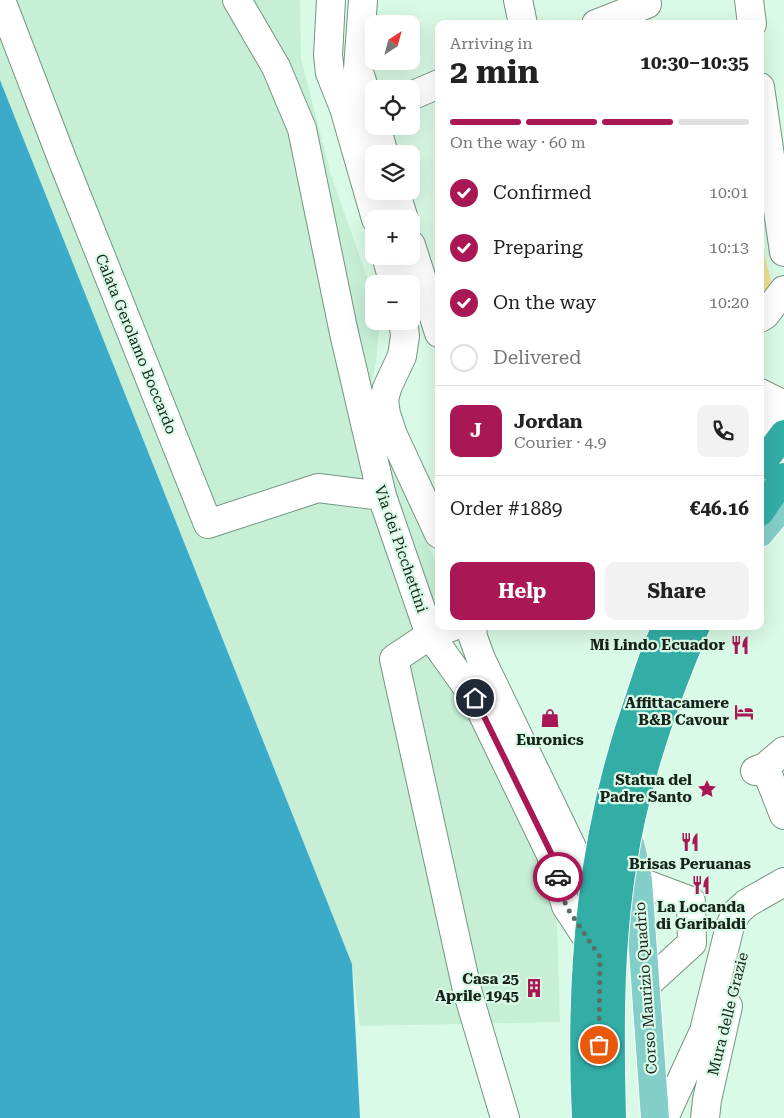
<!DOCTYPE html>
<html lang="en">
<head>
<meta charset="utf-8">
<style>
  :root { --surface:#fff; --page:#f2f2f2; --text:#222; --muted:#767676; --line:#e0e0e0; --accent:#a91854 }
  body { margin:0; font-family:"Roboto Serif",serif; background:var(--page); color:var(--text); height:100vh; display:flex; flex-direction:column; font-size:19px; white-space:nowrap }
  * { box-sizing:border-box; margin:0 }
  p { font-size:16px; color:var(--muted) }
  .icon { flex:none; width:28px; height:28px; fill:none; stroke:currentColor; stroke-width:2; stroke-linecap:round; stroke-linejoin:round }
  .map { position:relative; flex:1; overflow:hidden }
  .side { position:absolute; left:435px; top:20px; width:329px; height:610px; display:flex; flex-direction:column; background:var(--surface); border-radius:10px; box-shadow:0 5px 20px #0002 }
  .side>* { flex:none }
  .needle { width:32px; rotate:36deg }
  .buttons { position:absolute; left:365px; top:15px; display:grid; gap:10px }
  .buttons a { display:grid; place-items:center; width:55px; height:55px; border-radius:10px; background:var(--surface); box-shadow:0 5px 20px #0002; font-size:25px }
  .pin { position:absolute; display:grid; place-items:center; width:42px; height:42px; color:#fff; margin:-21px; border:2px solid #fff; border-radius:50%; box-shadow:0 1px 5px #0007 }
  .courier { position:absolute; display:grid; place-items:center; width:50px; height:50px; margin:-25px; border:4px solid #a91854; border-radius:50%; background:#fff; color:#222; box-shadow:0 1px 6px #0007 }
  .headline em { font-style:normal; font-weight:700 }
  .headline div { display:flex; flex-direction:column-reverse }
  .headline { display:flex; align-items:center; justify-content:space-between; height:85px; padding:0 15px }
  h1 { font-size:32px; font-weight:700; line-height:38px }
  .bar { display:grid; grid-template-columns:repeat(4,1fr); gap:8px 5px; align-content:center; height:60px; padding:0 15px }
  .bar i { height:6px; border-radius:4px; background:var(--line) }
  .bar .active { background:var(--accent) }
  .bar p { grid-column:span 4 }
  .line { display:flex; align-items:center; gap:12px; padding:0 15px; border-top:1px solid var(--line) }
  .line div { flex:1 }
  .round { display:grid; place-items:center; flex:none; width:52px; height:52px; border-radius:10px; background:var(--page) }
  ol { padding:0 15px; list-style:none }
  li { display:flex; align-items:center; gap:15px; height:55px }
  li p { margin-inline-start:auto }
  li .icon { padding:5px; border-radius:50%; background:var(--accent); color:#fff; stroke-width:4 }
  li:last-child { color:var(--muted) }
  li i { width:28px; height:28px; border:2px solid var(--line); border-radius:50% }
  .primary-button { display:flex; gap:10px; margin-top:auto; padding:10px 15px }
  .primary-button a { flex:1; height:58px; border-radius:10px; background:var(--accent); color:#fff; font-size:20px; font-weight:700; line-height:58px; text-align:center }
  .primary-button a+a { background:var(--page); color:var(--text) }
  .map>svg:first-child { display:block }
  .built { fill:#c6efd6 }
  .green { fill:#f2e095 }
  .water { fill:#3cabca }
  .lines { fill:none; stroke-linecap:round; stroke-linejoin:round }
  .minor-casing { stroke:#759481; stroke-width:30 }
  .major-casing { stroke:#fff; stroke-width:30 }
  .highway-casing { stroke:#fff; stroke-width:30 }
  .minor { stroke:#fff; stroke-width:28 }
  .major { stroke:#84ceca; stroke-width:28 }
  .highway { stroke:#32aea7; stroke-width:28 }
  .highway-bridge-casing { stroke:#fff; stroke-width:30; stroke-linecap:butt }
  .highway-bridge { stroke:#32aea7; stroke-width:28 }
  .done { stroke:#5b6e63; stroke-width:5; stroke-dasharray:0 9 }
  .route { stroke:#a91854; stroke-width:6 }
  .labels { text-anchor:middle; stroke-width:4.5; stroke-linejoin:round; paint-order:stroke }
  .street-label { font-size:15px; fill:#17231c; stroke:#d9fae6 }
  .poi-label { font-size:15px; font-weight:bold; fill:#17231c; stroke:#d9fae6; text-anchor:end }
</style>
</head>
<body>
<div class="map">
<svg width="784" height="1118" viewBox="0 0 784 1118">
  <rect width="100%" height="100%" fill="#d9fae6"/>
  <!-- built -->
  <path class="built" d="M0 0H300L301 59 331 175 374 297V321H380L376 362 367 406 415 518 439 569V615L435 621 556 893 560 1022 360 1026 352 964 0 80Z"/>
  <!-- green -->
  <path class="green" d="M760 238 774 292 760 296Z"/>
  <!-- water -->
  <path class="water" d="M0 80 352 964 360 1118H0Z"/>
  <g class="lines">
    <!-- minor casing -->
    <g class="minor-casing">
      <path id="minor" d="M1 0 64 164 208 524 318 488 382 496
        M237 0 276 67 302 129 344 333 382 496 430 635 475 698 551 855 566 906 597 953
        M331 0 328 55 330 73 344 108 376 219
        M363 0 358 69 374 118
        M518 0 523 24
        M749 0 752 24
        M596 24 647 4
        M760 87 784 252
        M413 95 439 84
        M376 126 384 154
        M395 191 404 219
        M411 245 439 333
        M386 256 394 284
        M760 318 765 315 784 290
        M403 321 405 336 402 356 387 388 384 400 386 414 393 435 439 534
        M760 393 784 405
        M760 441 784 406
        M454 626 430 635 394 659 467 990 505 1118
        M472 626 473 637 481 659 579 862 590 876 612 890
        M765 767 784 751
        M755 771 765 767 784 815
        M638 881 691 901 692 943 646 985
        M664 1118 704 1031 730 926 737 912 747 903 784 882
        M705 1118 707 1100 728 1006"/>
    </g>
    <!-- major casing -->
    <g class="major-casing">
      <path id="major" d="M760 533 784 504
        M627 829C630 847 636 863 638 881L655 1118"/>
    </g>
    <!-- highway casing -->
    <g class="highway-casing">
      <path id="highway" d="M760 466 784 434
        M760 512 784 477"/>
    </g>
    <!-- minor -->
    <use href="#minor" class="minor"/>
    <!-- major -->
    <use href="#major" class="major"/>
    <!-- highway -->
    <use href="#highway" class="highway"/>
    <!-- highway-bridge casing -->
    <g class="highway-bridge-casing">
      <path id="highway-bridge" d="M586 1118C579 975 591 833 640 697 648 673 655 648 667 626
        M612 1118C610 1035 609 951 622 868 634 785 663 703 696 626"/>
    </g>
    <!-- highway-bridge -->
    <use href="#highway-bridge" class="highway-bridge"/>
  </g>
  <g class="lines">
    <!-- done -->
    <path class="done" d="M558 877 566 906 600 957 599 1045"/>
    <!-- route -->
    <path class="route" d="M475 698 552 855 558 877"/>
  </g>
  <!-- icons -->
  <defs>
    <g id="restaurant-bare" transform="scale(1.5)"><path d="M-5-6h1v4h1v-4h1v4h1v-4h1v5L-1.5 .5V6h-2V.5L-5-1ZM5-6V6H3V1.5H1.5Q1.5-4 5-6Z" fill="#a91854" stroke="#d9fae6" stroke-width="2.5" paint-order="stroke"/></g>
    <g id="hotel-bare" transform="scale(1.5)"><path d="M-6-4.5h1.5V1H6V5H4.5V3h-9V5H-6ZM-4 0a1.8 1.8 0 1 1 3.6 0ZM.5 0V-2.5h3Q6-2.5 6 0Z" fill="#a91854" stroke="#d9fae6" stroke-width="2.5" paint-order="stroke"/></g>
    <g id="shop-bare" transform="scale(1.5)"><path d="M-5-2.5h2.3a2.7 3.5 0 0 1 5.4 0H5L5.5 6h-11ZM-1.5-2.5h3a1.5 2.3 0 0 0-3 0Z" fill="#a91854" stroke="#d9fae6" stroke-width="2.5" paint-order="stroke"/></g>
    <g id="sight-bare" transform="scale(1.5)"><path d="M0-6L1.8-2.2L6-1.7L2.9 1.2L3.7 5.4L0 3.3L-3.7 5.4L-2.9 1.2L-6-1.7L-1.8-2.2Z" fill="#a91854" stroke="#d9fae6" stroke-width="2.5" paint-order="stroke"/></g>
    <g id="building-bare" transform="scale(1.5)"><path d="M-4-6H4V6H1V3H-1V6H-4ZM-2.5-4.3h1.7v1.8h-1.7ZM.8-4.3h1.7v1.8H.8ZM-2.5-1h1.7V.8h-1.7ZM.8-1h1.7V.8H.8Z" fill="#a91854" stroke="#d9fae6" stroke-width="2.5" paint-order="stroke"/></g>
  </defs>
  <g fill-rule="evenodd">
    <use href="#restaurant-bare" x="740" y="645"/>
    <use href="#hotel-bare" x="744" y="712"/>
    <use href="#shop-bare" x="550" y="718"/>
    <use href="#sight-bare" x="707" y="789"/>
    <use href="#restaurant-bare" x="690" y="842"/>
    <use href="#restaurant-bare" x="701" y="885"/>
    <use href="#building-bare" x="534" y="988"/>
  </g>
  <g class="labels">
    <!-- street labels -->
    <g class="street-label">
      <text transform="translate(136 344) rotate(68)" y="5">Calata Gerolamo Boccardo</text>
      <text transform="translate(401 549) rotate(71)" y="5">Via dei Picchettini</text>
      <text transform="translate(646 988) rotate(-94)" y="5">Corso Maurizio Quadrio</text>
      <text transform="translate(728 1014) rotate(-76)" y="5">Mura delle Grazie</text>
    </g>
    <!-- poi labels -->
    <g class="poi-label">
      <text x="725" y="650">Mi Lindo Ecuador</text>
      <text x="729" y="708">Affittacamere<tspan x="729" dy="17">B&amp;B Cavour</tspan></text>
      <text x="550" y="745" text-anchor="middle">Euronics</text>
      <text x="692" y="785">Statua del<tspan x="692" dy="17">Padre Santo</tspan></text>
      <text x="690" y="869" text-anchor="middle">Brisas Peruanas</text>
      <text x="701" y="912" text-anchor="middle">La Locanda<tspan x="701" dy="17">di Garibaldi</tspan></text>
      <text x="519" y="984">Casa 25<tspan x="519" dy="17">Aprile 1945</tspan></text>
    </g>
  </g>
</svg>
<div class="buttons">
<a><svg class="needle" viewBox="-14 -14 28 28"><path d="M0-13l5 13h-10z" fill="#e53935"/><path d="M0 13l5-13h-10z" fill="#767676"/></svg></a>
<a><svg class="icon" aria-label="locate" viewBox="0 0 24 24"><circle cx="12" cy="12" r="6"/><path d="M12 2v4M12 18v4M2 12h4M18 12h4"/></svg></a>
<a><svg class="icon" aria-label="layers" viewBox="0 0 24 24"><path d="M12 4l9 5-9 5-9-5zM3 14l9 5 9-5"/></svg></a>
<a>+</a>
<a>−</a>
</div>
<div class="pin" style="left:599px;top:1045px;background:#ea580c"><svg class="icon" aria-label="bag" viewBox="0 0 24 24"><path d="M5 8h14l-1 12H6zM9 8a3 3 0 0 1 6 0"/></svg></div>
<div class="pin" style="left:475px;top:698px;background:#1f2937"><svg class="icon" aria-label="home" viewBox="0 0 24 24"><path d="M3 11l9-7 9 7M6 9v11h12V9"/></svg></div>
<div class="courier" style="left:558px;top:877px"><svg class="icon" aria-label="car" viewBox="0 0 24 24"><path d="M5 17H2v-5l4-1 3-4h7l3 4 3 1v5h-3M9 17h6M6 11h13"/><circle cx="7" cy="17" r="2"/><circle cx="17" cy="17" r="2"/></svg></div>
<section class="side">
<div class="headline"><div><h1>2 min</h1><p>Arriving in</p></div><em>10:30–10:35</em></div>
<div class="bar"><i class="active"></i><i class="active"></i><i class="active"></i><i></i><p>On the way · 60 m</p></div>
<ol>
<li><svg class="icon" aria-label="check" viewBox="0 0 24 24"><path d="M5 12l5 5 9-10"/></svg>Confirmed<p>10:01</p></li>
<li><svg class="icon" aria-label="check" viewBox="0 0 24 24"><path d="M5 12l5 5 9-10"/></svg>Preparing<p>10:13</p></li>
<li><svg class="icon" aria-label="check" viewBox="0 0 24 24"><path d="M5 12l5 5 9-10"/></svg>On the way<p>10:20</p></li>
<li><i></i>Delivered</li>
</ol>
<div class="line" style="height:90px"><b class="round" style="background:var(--accent);color:#fff">J</b><div><b>Jordan</b><p>Courier · 4.9</p></div><a class="round"><svg class="icon" aria-label="phone" viewBox="0 0 24 24"><path d="M5 4h4l2 5-3 2q2 4 5 5l2-3 5 2v4C11 20 4 13 5 4z"/></svg></a></div>
<div class="line" style="height:65px"><div>Order #1889</div><b>€46.16</b></div>
<div class="primary-button"><a>Help</a><a>Share</a></div>
</section>
</div>
</body>
</html>
